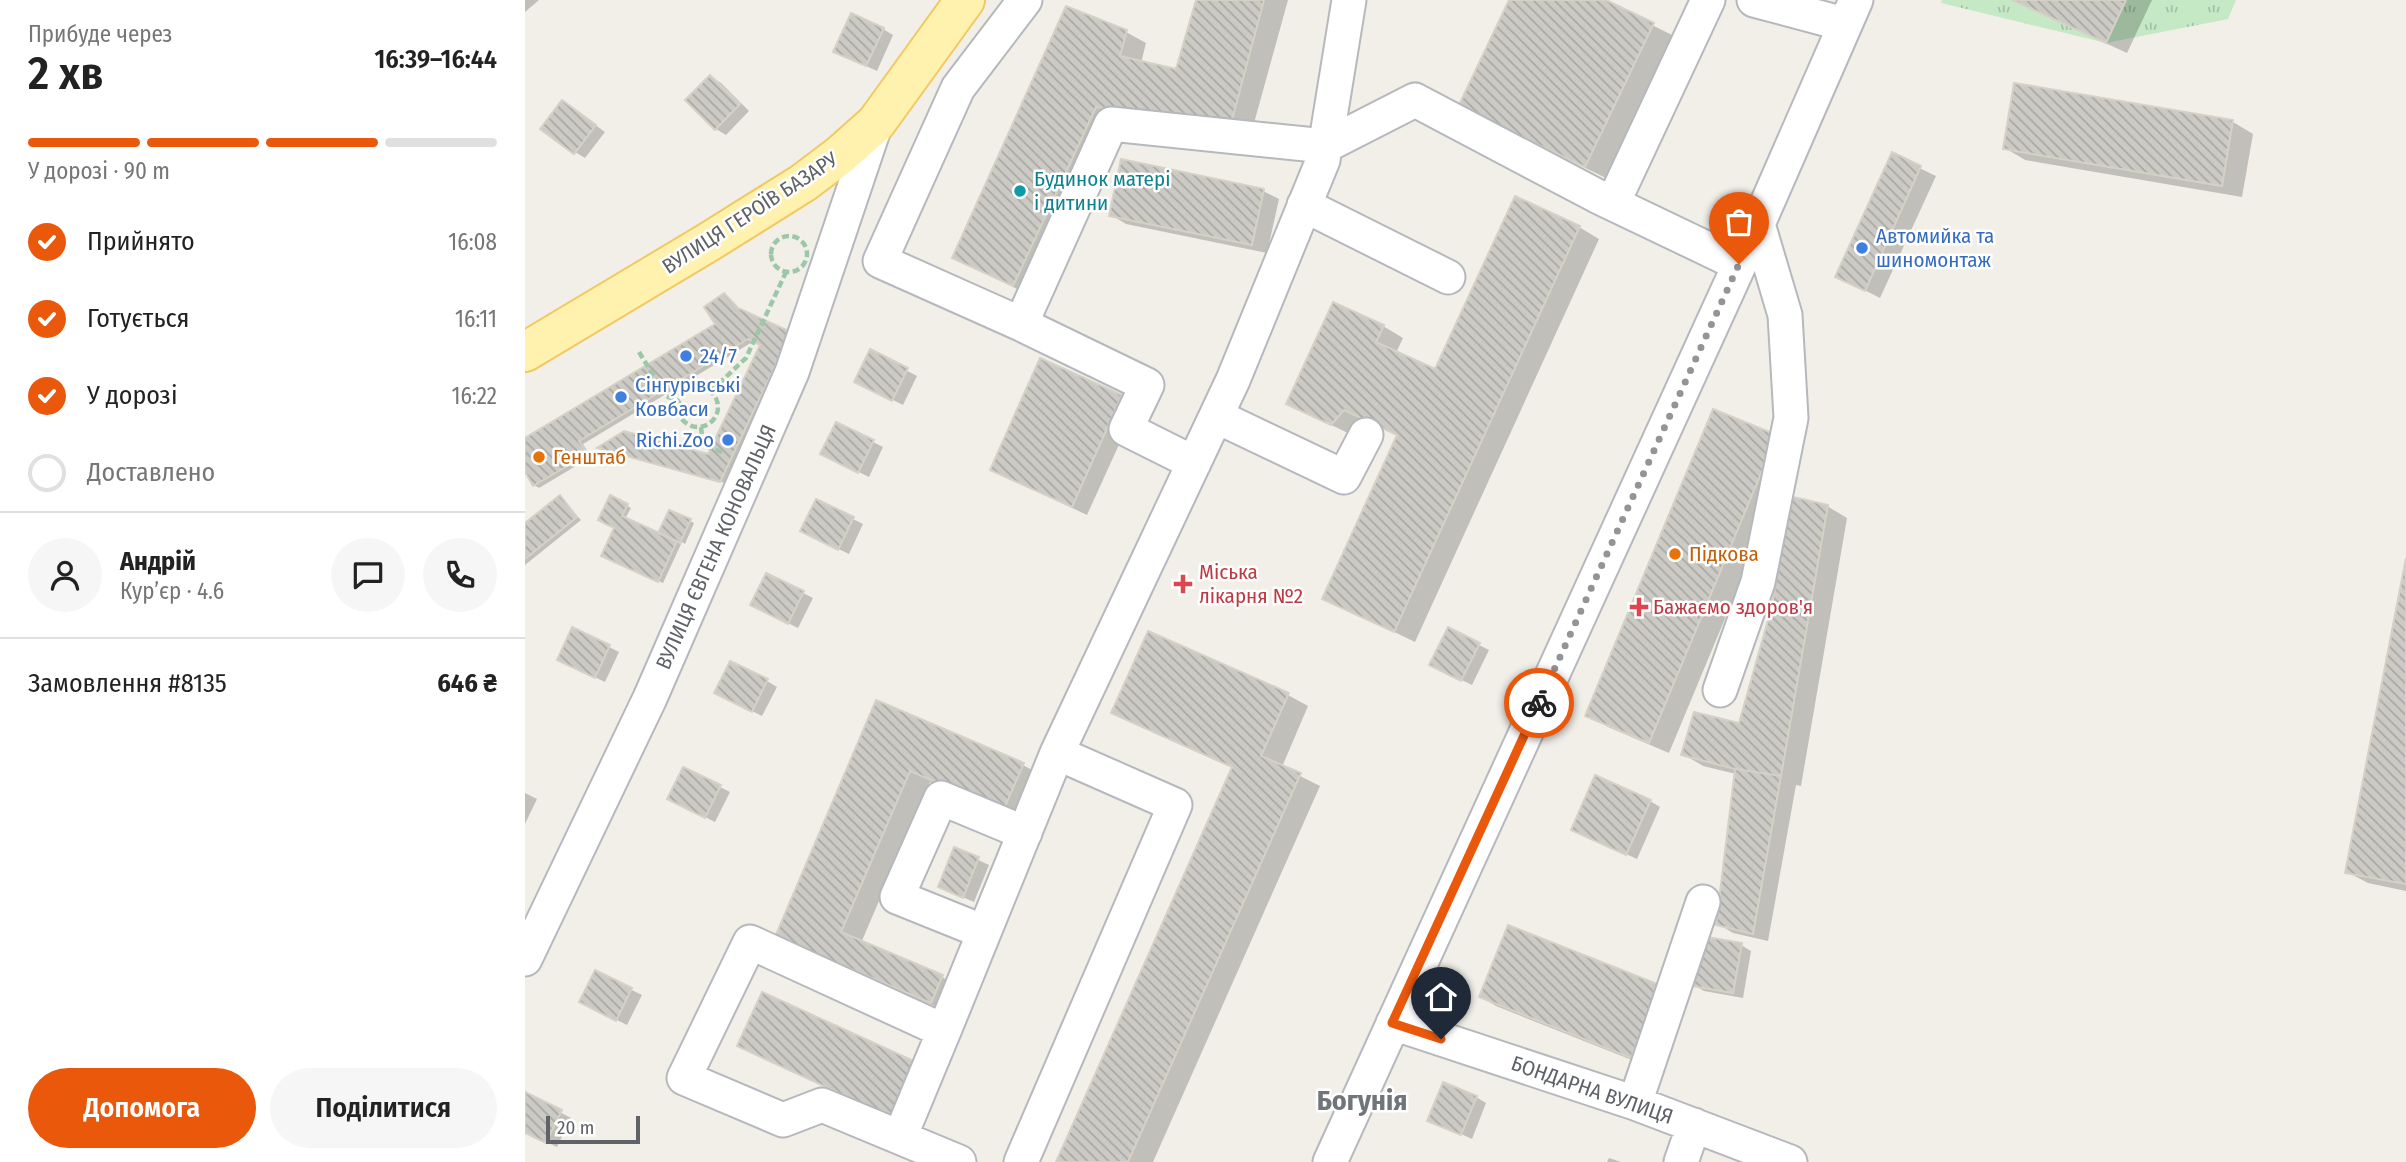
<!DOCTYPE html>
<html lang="uk">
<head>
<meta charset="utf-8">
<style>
  :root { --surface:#fff; --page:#f6f6f6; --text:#222; --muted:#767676; --line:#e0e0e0; --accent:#ea580c }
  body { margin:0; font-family:"Fira Sans Condensed",sans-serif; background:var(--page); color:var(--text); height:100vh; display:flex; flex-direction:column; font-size:26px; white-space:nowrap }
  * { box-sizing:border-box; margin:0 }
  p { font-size:23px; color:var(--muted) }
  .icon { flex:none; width:38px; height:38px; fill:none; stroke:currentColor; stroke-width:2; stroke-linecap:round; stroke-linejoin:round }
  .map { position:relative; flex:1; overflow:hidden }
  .drawer { display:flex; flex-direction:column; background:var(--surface); width:525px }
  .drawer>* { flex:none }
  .scale { position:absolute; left:21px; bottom:18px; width:94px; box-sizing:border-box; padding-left:7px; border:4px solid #5f6368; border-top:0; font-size:19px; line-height:24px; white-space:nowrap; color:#5f6368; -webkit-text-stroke:5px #fff; paint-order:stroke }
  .pin { position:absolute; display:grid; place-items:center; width:60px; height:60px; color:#fff; margin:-72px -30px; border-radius:50% 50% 50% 0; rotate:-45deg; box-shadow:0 0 7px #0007 }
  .pin .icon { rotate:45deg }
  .courier { position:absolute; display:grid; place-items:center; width:70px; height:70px; margin:-35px; border:5px solid #ea580c; border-radius:50%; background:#fff; color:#222; box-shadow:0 2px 9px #0007 }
  .headline em { font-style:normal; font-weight:600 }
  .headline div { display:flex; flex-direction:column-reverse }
  .headline { display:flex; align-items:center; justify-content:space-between; height:119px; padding:0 28px }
  h1 { font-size:46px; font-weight:600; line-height:52px }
  .bar { display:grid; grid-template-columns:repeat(4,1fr); gap:10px 7px; align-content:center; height:84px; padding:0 28px }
  .bar i { height:9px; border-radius:5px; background:var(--line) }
  .bar .selected { background:var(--accent) }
  .bar p { grid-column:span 4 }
  .line { display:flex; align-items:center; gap:18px; padding:0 28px; border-top:2px solid var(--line) }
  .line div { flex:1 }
  .round { display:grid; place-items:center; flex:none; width:74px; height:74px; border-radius:37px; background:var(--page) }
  ol { padding:0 28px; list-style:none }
  li { display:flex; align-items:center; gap:21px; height:77px }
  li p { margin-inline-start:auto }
  li .icon { padding:7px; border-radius:50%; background:var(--accent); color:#fff; stroke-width:4 }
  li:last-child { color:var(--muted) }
  li i { width:38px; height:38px; border:4px solid var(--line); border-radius:50% }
  .primary-button { display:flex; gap:14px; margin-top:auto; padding:14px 28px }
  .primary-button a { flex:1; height:80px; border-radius:42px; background:var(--accent); color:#fff; font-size:28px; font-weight:600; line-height:80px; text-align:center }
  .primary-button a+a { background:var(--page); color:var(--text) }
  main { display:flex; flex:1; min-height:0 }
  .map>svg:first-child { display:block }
  .grass { fill:url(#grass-tufts) }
  .shadow { fill:#0003 }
  .building { fill:url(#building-back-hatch); stroke:#d6d1c6; stroke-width:2 }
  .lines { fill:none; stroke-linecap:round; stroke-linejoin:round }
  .minor-casing { stroke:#b5b8bc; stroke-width:37 }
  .major-casing { stroke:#f2c960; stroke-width:42 }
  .path { stroke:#9cc7a9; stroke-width:4.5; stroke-dasharray:7 3.5; stroke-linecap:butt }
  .minor { stroke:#fff; stroke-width:33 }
  .major { stroke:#fff2af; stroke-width:38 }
  .done { stroke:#929495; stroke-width:7; stroke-dasharray:0 12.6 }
  .route { stroke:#ea580c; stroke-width:9 }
  .culture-dot { fill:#0f9aa8; stroke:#fff; stroke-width:2.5 }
  .shop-dot { fill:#3f7fe0; stroke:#fff; stroke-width:2.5 }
  .food-dot { fill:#e8710a; stroke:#fff; stroke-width:2.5 }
  .health-dot { fill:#e0444e; stroke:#fff; stroke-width:2.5 }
  .labels { text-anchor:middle; stroke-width:5; stroke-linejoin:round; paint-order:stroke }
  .culture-label { font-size:21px; fill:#0d838f; stroke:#fff; text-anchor:start }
  .street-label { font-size:21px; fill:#5f6368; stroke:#fff }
  .shop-label { font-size:21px; fill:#366cbe; stroke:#fff; text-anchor:start }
  .food-label { font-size:21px; fill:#c56008; stroke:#fff; text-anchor:start }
  .health-label { font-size:21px; fill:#be3a42; stroke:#fff; text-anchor:start }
  .district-label { font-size:28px; font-weight:bold; fill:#70757a; stroke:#fff }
</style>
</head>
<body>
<main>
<section class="drawer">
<div class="headline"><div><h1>2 хв</h1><p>Прибуде через</p></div><em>16:39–16:44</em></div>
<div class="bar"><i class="selected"></i><i class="selected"></i><i class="selected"></i><i></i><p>У дорозі · 90 m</p></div>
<ol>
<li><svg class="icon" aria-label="check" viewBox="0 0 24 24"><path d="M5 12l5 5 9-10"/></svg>Прийнято<p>16:08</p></li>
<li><svg class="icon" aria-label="check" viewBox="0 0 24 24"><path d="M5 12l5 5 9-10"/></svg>Готується<p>16:11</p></li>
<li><svg class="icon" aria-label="check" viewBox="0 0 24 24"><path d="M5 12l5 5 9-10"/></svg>У дорозі<p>16:22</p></li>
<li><i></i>Доставлено</li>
</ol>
<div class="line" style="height:126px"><a class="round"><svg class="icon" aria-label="person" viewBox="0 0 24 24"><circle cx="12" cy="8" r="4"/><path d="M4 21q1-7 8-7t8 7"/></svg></a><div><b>Андрій</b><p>Кур’єр · 4.6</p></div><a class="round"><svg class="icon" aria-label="chat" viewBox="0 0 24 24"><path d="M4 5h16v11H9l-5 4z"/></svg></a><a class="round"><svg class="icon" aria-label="phone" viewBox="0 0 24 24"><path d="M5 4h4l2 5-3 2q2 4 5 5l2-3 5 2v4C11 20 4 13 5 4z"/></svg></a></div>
<div class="line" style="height:91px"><div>Замовлення #8135</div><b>646 ₴</b></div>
<div class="primary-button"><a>Допомога</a><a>Поділитися</a></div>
</section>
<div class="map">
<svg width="1881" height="1162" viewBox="0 0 1881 1162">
  <defs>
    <pattern id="grass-tufts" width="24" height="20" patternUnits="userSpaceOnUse" patternTransform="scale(1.75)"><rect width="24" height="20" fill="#c5e8c5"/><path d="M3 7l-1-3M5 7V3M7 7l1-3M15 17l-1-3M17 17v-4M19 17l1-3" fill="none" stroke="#a3c0a4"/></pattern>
    <pattern id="building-back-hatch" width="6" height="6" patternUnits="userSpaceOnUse" patternTransform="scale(1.75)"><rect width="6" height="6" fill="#cccac5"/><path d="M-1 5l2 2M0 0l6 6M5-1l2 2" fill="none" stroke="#a9a8a4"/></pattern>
  </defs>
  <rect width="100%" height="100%" fill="#f1efe8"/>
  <!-- grass -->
  <path class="grass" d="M1417 0H1711L1703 19 1581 43 1416 3Z"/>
  <!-- shadow -->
  <path class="shadow" d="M0 0H14L0 12Z
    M673 0H763L726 134 591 118 508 297 429 257 601 32 621 43 616 63 653 71Z
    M986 0H1077L1149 36 1081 178 955 117Z
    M1486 0H1627L1602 53Z
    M358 29 368 35 352 71 321 57Z
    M186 77 196 83 224 111 201 135 191 129Z
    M47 108 80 132 60 158 50 152Z
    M1708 122 1728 134 1717 197 1500 160 1480 148Z
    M1367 155 1411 176 1355 298 1312 276Z
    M738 191 754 199 742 253 601 224 586 215Z
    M1054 227 1074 239 890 642 799 598 874 436 840 420 827 435 763 404 858 326 878 338 871 353 911 372Z
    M216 312 269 336 200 483 75 448 184 456 237 344 229 341 58 444 66 457 14 488 9 485 0 469V440Z
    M346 352 392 376 378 405 342 387Z
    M516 361 612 405 562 515 467 470Z
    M1189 411 1271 448 1144 753 1083 727 1063 715Z
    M348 442 358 447 344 477 307 459Z
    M35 497 56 520 0 565V525Z
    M85 497 106 508 100 519 134 535 165 521 169 523 160 544 157 542 138 583 83 558 91 527Z
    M1302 506 1322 518 1276 786 1271 785 1243 941 1208 933 1193 924 1211 774 1178 766 1158 754 1216 725Z
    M328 519 338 524 324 554 287 536Z
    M1881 568V891L1843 883 1822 872Z
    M278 593 288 598 273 628 237 610Z
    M48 629 94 652 80 682 44 665Z
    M624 633 763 695 783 706 757 767 795 786 628 1162H533L708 768 609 724 589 713Z
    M954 645 964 650 947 685 916 670Z
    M242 681 252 687 237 716 201 698Z
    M352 702 498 765 518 776 498 821 405 782 336 943 417 977 437 989 426 1013 272 948Z
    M195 787 205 792 190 822 154 804Z
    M0 793 12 799 0 824Z
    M1125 801 1135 807 1112 859 1058 835Z
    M430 849 464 865 449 902 415 887Z
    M1216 945 1226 951 1218 998 1179 991 1169 985Z
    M70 972 117 995 102 1025 66 1007Z
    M1135 987 1122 1066 971 1006 956 997Z
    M0 1094 46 1118 32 1147 0 1132Z
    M951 1097 961 1103 947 1139 905 1120Z
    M1084 1158 1096 1162H1082Z"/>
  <!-- building -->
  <path class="building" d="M671 0H739L706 124 571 107 488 286 427 258 541 6 602 30 595 56 651 69Z
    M984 0H1081L1129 23 1060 167 933 107Z
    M1487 0H1601L1581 43Z
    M326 13 359 28 341 66 308 52Z
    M185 75 215 104 190 130 160 100Z
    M1489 83 1708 120 1697 186 1478 149Z
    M37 100 71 125 49 154 15 129Z
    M1367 152 1396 166 1340 291 1310 277Z
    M596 159 739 189 727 245 584 216Z
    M990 196 1055 226 869 632 797 599 872 435 819 410 806 425 761 404 808 302 859 325 851 342 910 369Z
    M199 293 213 308 266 332 195 482 72 448 99 431 183 454 235 345 223 339 54 441 63 454 8 486 0 472V438L190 324 179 307Z
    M345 349 383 368 367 401 329 382Z
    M515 358 597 395 547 507 465 470Z
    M1188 409 1252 435 1124 743 1060 716Z
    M311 422 349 440 333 473 295 454Z
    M35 495 52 517 0 559V523Z
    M85 495 103 504 97 516 152 541 133 582 76 556 89 528 73 520Z
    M1264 496 1303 505 1256 776 1210 769 1156 755 1169 712 1214 723 1247 606Z
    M291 499 329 517 313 550 275 531Z
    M144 510 166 519 155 543 133 533Z
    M1881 558V884L1820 873Z
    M241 573 279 591 263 624 225 605Z
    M47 627 85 645 70 678 32 660Z
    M923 627 955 643 936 681 904 665Z
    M623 631 764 693 736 756 776 773 603 1162H531L707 767 586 713Z
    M205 661 243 679 227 712 189 693Z
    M351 700 499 763 478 811 385 771 316 932 418 975 406 1003 250 937Z
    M158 767 196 785 180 818 142 799Z
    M1210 769 1256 776 1228 934 1191 925Z
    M1070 775 1126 800 1101 855 1046 830Z
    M429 847 454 857 438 898 413 887Z
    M983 925 1135 985 1106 1058 954 997Z
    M1176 936 1217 943 1208 993 1167 986Z
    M70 970 107 988 91 1021 54 1002Z
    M237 992 391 1062 366 1117 212 1046Z
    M918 1082 952 1096 936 1135 902 1121Z
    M0 1092 37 1110 21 1143 0 1133Z"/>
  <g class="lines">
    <!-- minor casing -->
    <g class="minor-casing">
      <path id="minor" d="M500 0 433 88 355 261 496 324 622 385 601 429 669 463
        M1229 0 1319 24
        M1088 203 1183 0
        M779 205 923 277
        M496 324 586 124 800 146 890 100 1072 196 1214 264
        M691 416 819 477 841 435
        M1195 690 1233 582 1266 418 1260 315 1233 224
        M532 753 708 380 798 160 824 0
        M459 932 372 897 416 798 500 833
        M0 959 125 698 267 372 351 123
        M868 1023 1110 1103 1265 1162
        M419 1031 532 753 650 805 496 1162
        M1110 1103 1178 902
        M375 1137 419 1031 225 942 159 1078 258 1120 297 1105 434 1162
        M805 1162 1233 224 1331 0
        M1156 1162 1169 1125"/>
    </g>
    <!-- major casing -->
    <g class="major-casing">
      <path id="major" d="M0 352 182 243 278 183 315 155 351 123 440 0"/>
    </g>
    <!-- path -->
    <path class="path" d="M246 254a18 18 0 1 1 36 0a18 18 0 1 1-36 0Z
      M114 352 141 396 154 401
      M153 407a20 20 0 1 1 40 0a20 20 0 1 1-40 0Z
      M186 391 221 358 261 272
      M176 427 178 445 199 453"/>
    <!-- minor -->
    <use href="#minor" class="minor"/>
    <!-- major -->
    <use href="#major" class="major"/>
  </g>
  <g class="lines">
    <!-- done -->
    <path class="done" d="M1014 703 1214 264"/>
    <!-- route -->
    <path class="route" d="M916 1039 867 1023 1014 703"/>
  </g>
  <!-- markers -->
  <circle class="culture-dot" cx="495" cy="191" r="7"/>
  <g class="shop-dot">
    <circle cx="1337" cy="248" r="7"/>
    <circle cx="161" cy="356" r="7"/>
    <circle cx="96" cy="397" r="7"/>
    <circle cx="203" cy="440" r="7"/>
  </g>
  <g class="food-dot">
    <circle cx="14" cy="457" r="7"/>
    <circle cx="1150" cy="554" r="7"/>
  </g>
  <g class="health-dot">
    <path d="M654.5 573.5h7v7h7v7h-7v7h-7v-7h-7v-7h7z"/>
    <path d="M1110.5 596.5h7v7h7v7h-7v7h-7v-7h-7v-7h7z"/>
  </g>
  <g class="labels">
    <!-- culture labels -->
    <g class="culture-label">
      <text x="509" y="186">Будинок матері<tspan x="509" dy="24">і дитини</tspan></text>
    </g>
    <!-- street labels -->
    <g class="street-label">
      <text transform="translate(225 213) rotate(-33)" y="7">ВУЛИЦЯ ГЕРОЇВ БАЗАРУ</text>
      <text transform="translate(191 547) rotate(-66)" y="7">ВУЛИЦЯ ЄВГЕНА КОНОВАЛЬЦЯ</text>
      <text transform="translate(1067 1090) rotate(19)" y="7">БОНДАРНА ВУЛИЦЯ</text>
    </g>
    <!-- shop labels -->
    <g class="shop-label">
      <text x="1351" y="243">Автомийка та<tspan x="1351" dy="24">шиномонтаж</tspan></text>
      <text x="175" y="363">24/7</text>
      <text x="110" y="392">Сінгурівські<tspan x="110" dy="24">Ковбаси</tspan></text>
      <text x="189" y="447" text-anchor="end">Richi.Zoo</text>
    </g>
    <!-- food labels -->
    <g class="food-label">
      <text x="28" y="464">Генштаб</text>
      <text x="1164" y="561">Підкова</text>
    </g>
    <!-- health labels -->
    <g class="health-label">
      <text x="674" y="579">Міська<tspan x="674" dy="24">лікарня №2</tspan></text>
      <text x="1128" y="614">Бажаємо здоров'я</text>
    </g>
    <!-- district labels -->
    <g class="district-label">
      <text x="837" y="1110">Богунія</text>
    </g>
  </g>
</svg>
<div class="scale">20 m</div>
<div class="pin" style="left:1214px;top:264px;background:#ea580c"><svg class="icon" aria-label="bag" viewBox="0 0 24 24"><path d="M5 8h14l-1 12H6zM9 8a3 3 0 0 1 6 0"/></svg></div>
<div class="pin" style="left:916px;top:1039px;background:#1f2937"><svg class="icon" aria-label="home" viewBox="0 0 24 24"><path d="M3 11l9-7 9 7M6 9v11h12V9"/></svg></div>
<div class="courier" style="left:1014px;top:703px"><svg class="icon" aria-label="bike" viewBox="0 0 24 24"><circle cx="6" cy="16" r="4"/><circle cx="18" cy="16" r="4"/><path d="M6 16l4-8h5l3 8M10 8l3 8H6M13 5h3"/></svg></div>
</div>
</main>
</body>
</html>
